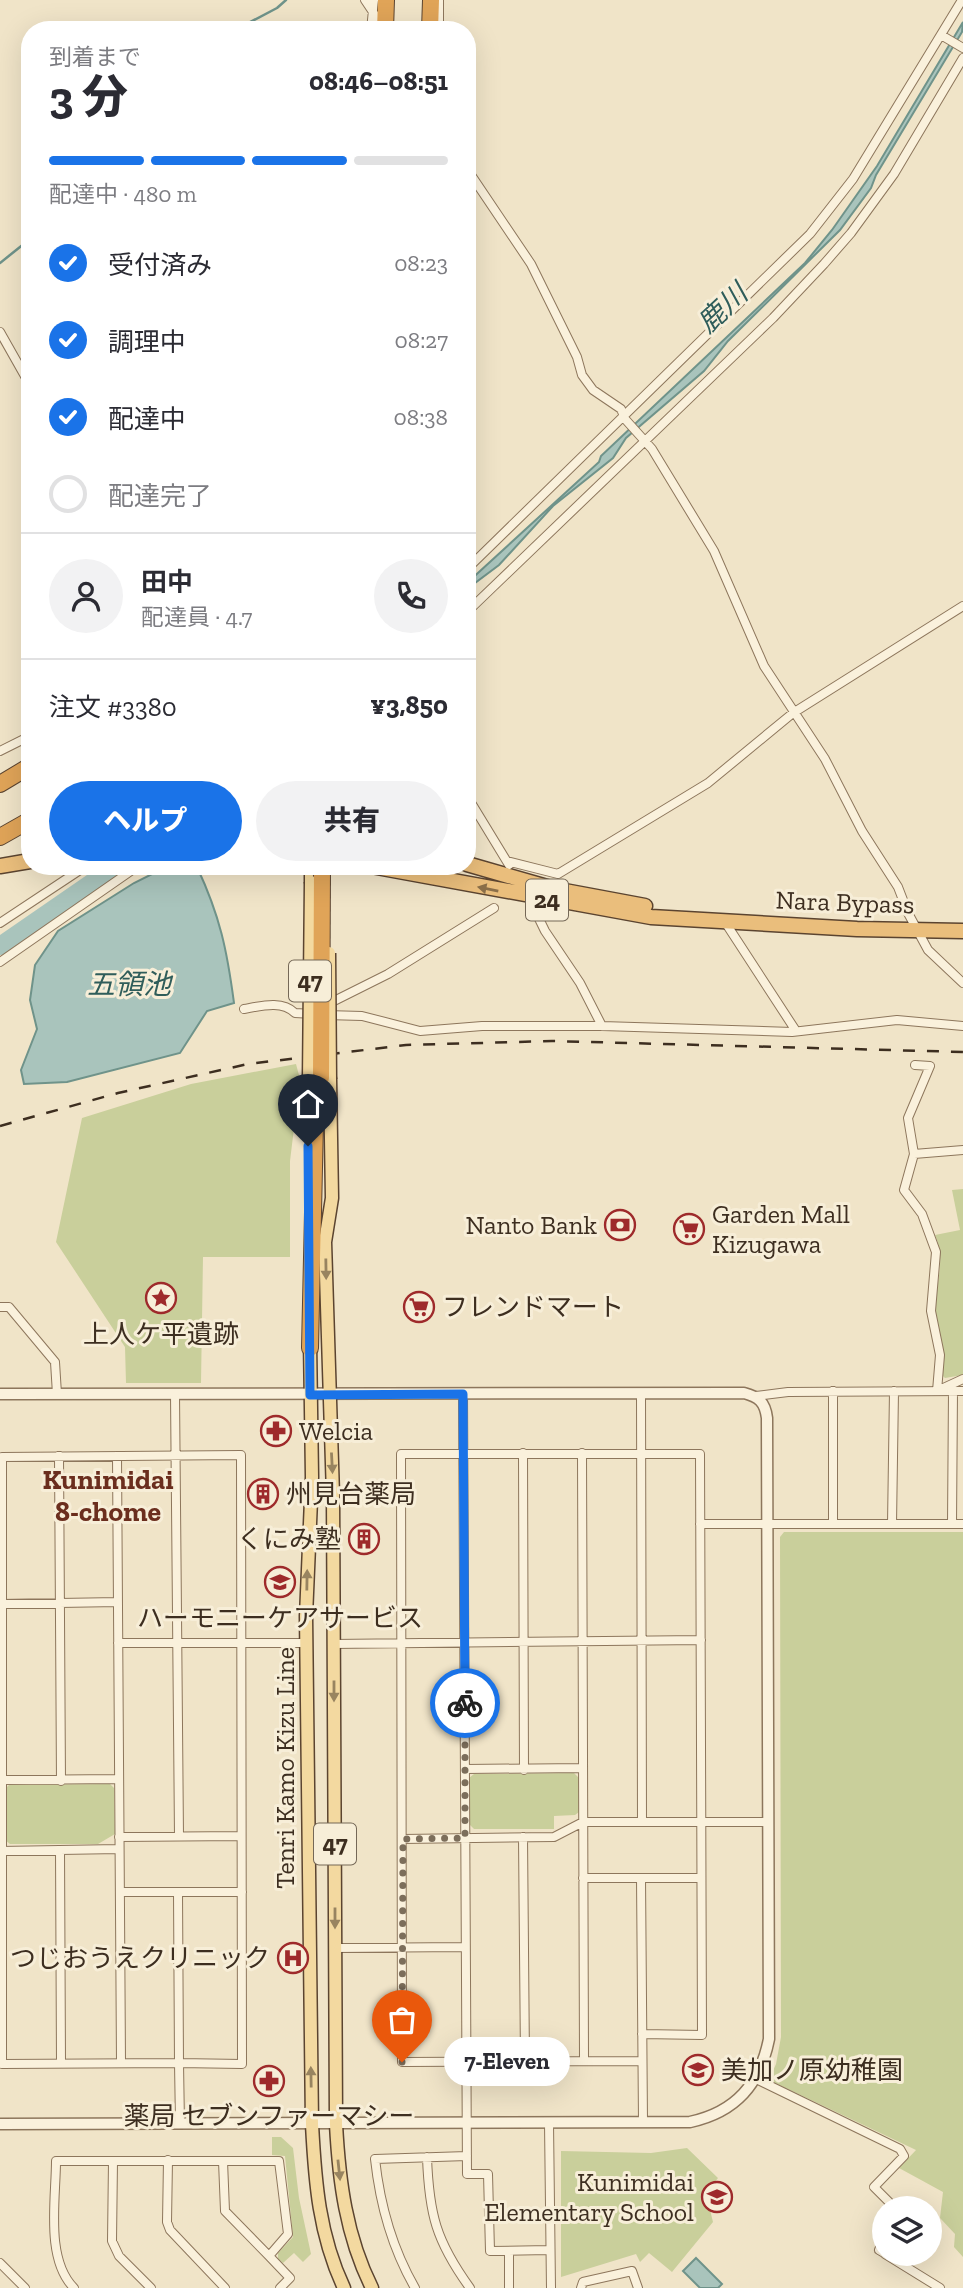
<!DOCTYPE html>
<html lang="ja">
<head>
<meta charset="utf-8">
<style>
  :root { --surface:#fff; --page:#f2f2f3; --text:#2b2b33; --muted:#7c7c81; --line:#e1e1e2; --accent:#1a73e8 }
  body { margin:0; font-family:"Zilla Slab","Noto Sans JP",serif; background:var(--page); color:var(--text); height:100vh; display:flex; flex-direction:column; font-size:26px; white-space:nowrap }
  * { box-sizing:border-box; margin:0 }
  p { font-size:23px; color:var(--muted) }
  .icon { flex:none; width:38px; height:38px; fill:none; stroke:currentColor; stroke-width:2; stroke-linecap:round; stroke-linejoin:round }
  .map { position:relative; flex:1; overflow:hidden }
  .side { position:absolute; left:21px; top:21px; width:455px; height:854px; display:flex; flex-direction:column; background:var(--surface); border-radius:28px; box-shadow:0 7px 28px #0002 }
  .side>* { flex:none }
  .tools { position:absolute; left:872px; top:2196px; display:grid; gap:14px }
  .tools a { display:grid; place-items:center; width:70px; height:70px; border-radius:50%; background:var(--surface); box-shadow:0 7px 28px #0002; font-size:35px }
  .pin { position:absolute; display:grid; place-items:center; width:60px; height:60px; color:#fff; margin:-72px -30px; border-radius:50% 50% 50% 0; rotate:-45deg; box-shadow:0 0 7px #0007 }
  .pin .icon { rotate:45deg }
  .courier { position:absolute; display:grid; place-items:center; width:70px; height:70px; margin:-35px; border:5px solid #1a73e8; border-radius:50%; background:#fff; color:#222; box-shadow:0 2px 9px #0007 }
  .bubble { position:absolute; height:49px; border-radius:24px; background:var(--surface); box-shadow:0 7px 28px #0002; font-size:23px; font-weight:800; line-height:49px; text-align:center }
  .headline em { font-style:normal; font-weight:800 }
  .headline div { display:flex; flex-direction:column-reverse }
  .headline { display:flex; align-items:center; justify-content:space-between; height:119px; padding:0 28px }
  h1 { font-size:46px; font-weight:800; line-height:52px }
  .bar { display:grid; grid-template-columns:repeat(4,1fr); gap:10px 7px; align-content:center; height:84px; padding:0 28px }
  .bar i { height:9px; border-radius:5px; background:var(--line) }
  .bar .active { background:var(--accent) }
  .bar p { grid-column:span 4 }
  .line { display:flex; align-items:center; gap:18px; padding:0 28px; border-top:2px solid var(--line) }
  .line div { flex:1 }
  .round { display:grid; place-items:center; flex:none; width:74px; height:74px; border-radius:37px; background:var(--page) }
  ol { padding:0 28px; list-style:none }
  li { display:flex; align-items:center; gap:21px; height:77px }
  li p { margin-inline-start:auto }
  li .icon { padding:7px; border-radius:50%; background:var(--accent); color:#fff; stroke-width:4 }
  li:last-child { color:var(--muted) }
  li i { width:38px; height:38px; border:4px solid var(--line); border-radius:50% }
  .cta { display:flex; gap:14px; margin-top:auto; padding:14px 28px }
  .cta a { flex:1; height:80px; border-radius:42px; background:var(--accent); color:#fff; font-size:28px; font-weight:800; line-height:80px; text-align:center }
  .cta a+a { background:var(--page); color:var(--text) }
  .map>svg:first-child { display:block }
  .green { fill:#c9cf9b }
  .water { fill:#a9c4bc; stroke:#6f938a; stroke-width:2 }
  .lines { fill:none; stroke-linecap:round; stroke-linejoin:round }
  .stream { stroke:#6f938a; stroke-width:2.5 }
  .river { stroke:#a9c4bc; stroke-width:18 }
  .minor-casing { stroke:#8d765c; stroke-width:10 }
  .tertiary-casing { stroke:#8d765c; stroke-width:13 }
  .primary-casing { stroke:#5b4430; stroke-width:15 }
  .trunk-casing { stroke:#5b4430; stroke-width:17 }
  .motorway-casing { stroke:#5b4430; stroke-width:18 }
  .minor { stroke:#faf1dc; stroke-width:8 }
  .tertiary { stroke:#faf1dc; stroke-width:10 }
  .primary { stroke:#f3d9a0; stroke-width:12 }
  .trunk { stroke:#eabe7c; stroke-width:14 }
  .motorway { stroke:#e0a458; stroke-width:16 }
  .rail { stroke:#3d2e20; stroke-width:2.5; stroke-dasharray:12 12; stroke-linecap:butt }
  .primary-bridge-casing { stroke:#5b4430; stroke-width:15; stroke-linecap:butt }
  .motorway-bridge-casing { stroke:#5b4430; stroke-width:18; stroke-linecap:butt }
  .primary-bridge { stroke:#f3d9a0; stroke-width:12 }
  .motorway-bridge { stroke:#e0a458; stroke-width:16 }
  .oneway { fill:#8b6f49 }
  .oneway2 { fill:#988460 }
  .done { stroke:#7c6e5b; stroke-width:7; stroke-dasharray:0 12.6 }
  .route { stroke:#1a73e8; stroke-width:9 }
  .labels { text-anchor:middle; stroke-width:6; stroke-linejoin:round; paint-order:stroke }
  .shield { fill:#f7eed8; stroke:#756857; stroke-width:2 }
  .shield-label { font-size:24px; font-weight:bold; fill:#3d2e20 }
  .street-label { font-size:26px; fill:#3d2e20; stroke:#f7eed8 }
  .poi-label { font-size:26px; fill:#3d2e20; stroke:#f7eed8; text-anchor:start }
  .water-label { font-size:28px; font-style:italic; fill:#2f5d5a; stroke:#f7eed8 }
  .neighbourhood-label { font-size:28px; font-weight:bold; fill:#6b2e1e; stroke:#f7eed8 }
</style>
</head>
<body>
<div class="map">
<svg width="963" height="2288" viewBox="0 0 963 2288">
  <rect width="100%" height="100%" fill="#f0e4c8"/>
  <!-- green -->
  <path class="green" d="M296 1064 300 1079 290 1161V1257H203L201 1383H126L125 1347 56 1242 82 1118 191 1084Z
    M963 1189V1375L945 1378 942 1375C945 1349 934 1334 935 1310 936 1283 946 1260 935 1235L960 1230 952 1190Z
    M784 1532H963V2257L954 2247 955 2234 940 2218 943 2192 899 2168 916 2150 769 2080 776 2064 781 2037 780 1537Z
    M574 1773 579 1778V1812L575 1815 554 1816V1829H474L470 1825 469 1778 474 1774Z
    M110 1784 114 1788 115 1834 98 1844H10L5 1840V1789L9 1785Z
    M272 2137H281L293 2148 299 2198 311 2254 303 2262 294 2253 283 2263 278 2259V2253L293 2237 285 2156 272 2155Z
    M687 2148 718 2178C706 2192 709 2206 713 2222L672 2272 649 2253 640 2262 636 2254 561 2277V2151L651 2153Z"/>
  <!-- water -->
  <path class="water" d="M963 22 962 32 876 175 871 188 840 230 728 341 704 371 626 438 613 458 553 506 499 565 467 589V583L599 462 601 456 805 263 832 230 877 166Z
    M166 867H197C220 916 227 950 234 1003L207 1011 180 1053 67 1082 24 1084 21 1070 37 1029 30 1000 35 965 58 931 134 883Z
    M696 2258 722 2284 718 2288H700L683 2271Z"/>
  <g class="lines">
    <!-- stream -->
    <path class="stream" d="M235 30 277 8 286 0
      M0 263 30 239"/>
    <!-- river -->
    <path class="river" d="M0 946 116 866"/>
    <!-- minor casing -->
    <g class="minor-casing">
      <path id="minor" d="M365 0 383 27
        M439 0V30
        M371 30 374 0
        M941 35 963 48
        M467 169 531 264 577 357 582 375 593 390 621 409 625 419 652 449 714 551 764 666 825 759 862 831 898 887 908 913 928 950 963 983
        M0 332 30 385
        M467 569 810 234 853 179 962 0
        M467 612 773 318 824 264 851 233 894 174 963 58
        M0 751 30 736
        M467 796 509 865
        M507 861 558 874 708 783 793 713 963 606
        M527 894 545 931 580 983 602 1026
        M725 922 796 1031
        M0 923 86 866
        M0 962 138 866
        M328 1004 388 974 494 908
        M244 1009C261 1006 282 1000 295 1013L313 1014
        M326 1015 362 1016 420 1031 482 1026H602L792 1032 897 1020 963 1026
        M963 1150 914 1154 904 1190 922 1214 936 1252 931 1311 940 1355 937 1391 963 1379
        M914 1154 908 1118 930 1066 915 1065
        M0 1307H9L55 1362 57 1394
        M175 1394 179 1836
        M463 1394 467 2174H488L490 2251 549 2250
        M641 1394 642 1822
        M756 1396 788 1392 963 1391
        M523 1453 524 1770
        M582 1453 584 2061
        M59 1456 61 1781
        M117 1456 121 2063
        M700 1524H963
        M833 1524V1391
        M892 1524 894 1391
        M952 1524 953 1391
        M0 1604 118 1602
        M118 1643H308
        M333 1644 701 1640
        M465 1769 583 1768
        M1 1780 119 1779
        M119 1837 241 1836
        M523 1837 525 2061
        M403 1839 554 1837 583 1822H768
        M60 1850 61 2063
        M0 1851 119 1849
        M583 1878H701
        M641 1878 643 2122
        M120 1892H242
        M178 1892 179 2063 2 2064V1457L241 1455 242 2064 179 2063 180 2124
        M335 1948 465 1947
        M642 2034 702 2035 700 1454H401L402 2062 642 2061
        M756 2079 900 2149 904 2156 874 2187 895 2208
        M549 2123 551 2288
        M427 2157C429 2214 436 2241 470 2288
        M168 2160 167 2222 170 2230 225 2288
        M113 2161 112 2241 119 2256 151 2288
        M223 2161 225 2211 269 2256
        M884 2238 879 2250 884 2253
        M509 2251V2288
        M885 2254 940 2288
        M0 2263 25 2288
        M74 2288C45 2259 56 2199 56 2161H279L288 2234 269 2256 290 2278 280 2288
        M415 2288C392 2248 380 2205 375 2159L467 2156
        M581 2288 583 2282 632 2271 638 2288"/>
    </g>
    <!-- tertiary casing -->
    <g class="tertiary-casing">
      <path id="tertiary" d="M0 1394 744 1393C759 1397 765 1402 767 1418L769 2039C760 2084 736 2112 690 2122L0 2124"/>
    </g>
    <!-- primary casing -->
    <g class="primary-casing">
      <path id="primary" d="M311 866V882
        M330 1079 332 1198 325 1242 333 1495 336 2124C339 2181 346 2236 372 2288
        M310 1341 312 1477 306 1616 312 2124C315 2182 319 2235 344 2288"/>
    </g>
    <!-- trunk casing -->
    <g class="trunk-casing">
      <path id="trunk" d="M467 864 554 889 645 906
        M0 866 30 861
        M371 866 651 917 857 929 963 931"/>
    </g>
    <!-- motorway casing -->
    <g class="motorway-casing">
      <path id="motorway" d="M385 30 386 0
        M430 30 431 0
        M0 784 30 766
        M0 837 30 820
        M310 1348 316 1077"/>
    </g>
    <!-- minor -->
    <use href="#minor" class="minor"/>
    <!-- tertiary -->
    <use href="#tertiary" class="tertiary"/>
    <!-- primary -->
    <use href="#primary" class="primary"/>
    <!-- trunk -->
    <use href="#trunk" class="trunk"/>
    <!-- motorway -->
    <use href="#motorway" class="motorway"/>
    <!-- rail -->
    <path class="rail" d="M0 1126 118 1093 248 1064 406 1045 552 1041 963 1052"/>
    <!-- primary-bridge casing -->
    <g class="primary-bridge-casing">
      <path id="primary-bridge" d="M329 953 330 1079
        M309 1079 311 882"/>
    </g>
    <!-- motorway-bridge casing -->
    <g class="motorway-bridge-casing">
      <path id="motorway-bridge" d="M321 1078 322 866"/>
    </g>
    <!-- primary-bridge -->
    <use href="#primary-bridge" class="primary-bridge"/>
    <!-- motorway-bridge -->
    <use href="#motorway-bridge" class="motorway-bridge"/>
  </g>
  <!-- one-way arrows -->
  <defs><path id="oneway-solid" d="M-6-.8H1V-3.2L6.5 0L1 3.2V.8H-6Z" transform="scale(1.75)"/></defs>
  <use class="oneway" href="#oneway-solid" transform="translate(488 889) rotate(-169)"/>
  <g class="oneway2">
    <use href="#oneway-solid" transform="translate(326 1269) rotate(89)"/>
    <use href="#oneway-solid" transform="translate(332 1463) rotate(87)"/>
    <use href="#oneway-solid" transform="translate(307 1580) rotate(-89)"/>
    <use href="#oneway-solid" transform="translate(334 1691) rotate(90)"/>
    <use href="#oneway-solid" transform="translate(335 1918) rotate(90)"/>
    <use href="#oneway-solid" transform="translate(311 2077) rotate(-91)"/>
    <use href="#oneway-solid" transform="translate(339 2170) rotate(84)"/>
  </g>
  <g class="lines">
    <!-- done -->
    <path class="done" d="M402 2062 403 1839 465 1838V1703"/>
    <!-- route -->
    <path class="route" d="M308 1146 310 1395 463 1394 465 1703"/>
  </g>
  <!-- icons -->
  <defs>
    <g id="bank-ring" transform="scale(1.575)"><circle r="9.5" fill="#f7eed8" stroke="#9e2a2b" stroke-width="1.5"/><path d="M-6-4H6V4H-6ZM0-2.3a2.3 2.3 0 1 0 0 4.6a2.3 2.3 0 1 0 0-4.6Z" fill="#9e2a2b"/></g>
    <g id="supermarket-ring" transform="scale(1.575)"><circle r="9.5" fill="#f7eed8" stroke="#9e2a2b" stroke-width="1.5"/><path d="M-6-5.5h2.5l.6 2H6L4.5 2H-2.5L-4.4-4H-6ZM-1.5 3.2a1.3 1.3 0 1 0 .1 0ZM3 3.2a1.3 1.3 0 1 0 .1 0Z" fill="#9e2a2b"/></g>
    <g id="sight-ring" transform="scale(1.575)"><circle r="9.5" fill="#f7eed8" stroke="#9e2a2b" stroke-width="1.5"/><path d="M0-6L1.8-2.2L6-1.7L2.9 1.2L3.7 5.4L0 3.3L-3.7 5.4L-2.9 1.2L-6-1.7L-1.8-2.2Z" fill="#9e2a2b"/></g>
    <g id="pharmacy-ring" transform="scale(1.575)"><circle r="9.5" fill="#f7eed8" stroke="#9e2a2b" stroke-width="1.5"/><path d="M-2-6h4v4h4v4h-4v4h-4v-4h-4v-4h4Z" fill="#9e2a2b"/></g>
    <g id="building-ring" transform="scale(1.575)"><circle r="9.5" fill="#f7eed8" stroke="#9e2a2b" stroke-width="1.5"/><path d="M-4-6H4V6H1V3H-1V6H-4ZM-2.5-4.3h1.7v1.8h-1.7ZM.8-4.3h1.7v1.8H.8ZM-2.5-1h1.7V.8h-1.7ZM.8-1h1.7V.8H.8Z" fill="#9e2a2b"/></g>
    <g id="school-ring" transform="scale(1.575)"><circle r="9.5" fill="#f7eed8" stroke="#9e2a2b" stroke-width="1.5"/><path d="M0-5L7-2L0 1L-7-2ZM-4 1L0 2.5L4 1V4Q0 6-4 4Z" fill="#9e2a2b"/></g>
    <g id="hospital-ring" transform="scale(1.575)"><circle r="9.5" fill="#f7eed8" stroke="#9e2a2b" stroke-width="1.5"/><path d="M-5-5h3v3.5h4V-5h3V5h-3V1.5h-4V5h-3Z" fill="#9e2a2b"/></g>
  </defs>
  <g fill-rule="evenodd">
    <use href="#bank-ring" x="620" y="1225"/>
    <use href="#supermarket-ring" x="689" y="1229"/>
    <use href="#sight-ring" x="161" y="1298"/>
    <use href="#supermarket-ring" x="419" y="1307"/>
    <use href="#pharmacy-ring" x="276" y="1431"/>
    <use href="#building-ring" x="263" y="1494"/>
    <use href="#building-ring" x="364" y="1539"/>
    <use href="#school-ring" x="280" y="1582"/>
    <use href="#hospital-ring" x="293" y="1958"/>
    <use href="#school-ring" x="698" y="2070"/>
    <use href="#pharmacy-ring" x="269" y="2081"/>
    <use href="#school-ring" x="717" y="2197"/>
  </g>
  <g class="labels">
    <!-- shield labels -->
    <g class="shield">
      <rect x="526" y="879.5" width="42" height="41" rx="5"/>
      <rect x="289" y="960.5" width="42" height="41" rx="5"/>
      <rect x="314" y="1823.5" width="42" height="41" rx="5"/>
    </g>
    <g class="shield-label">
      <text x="547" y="908">24</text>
      <text x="310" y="989">47</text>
      <text x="335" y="1852">47</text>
    </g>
    <!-- street labels -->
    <g class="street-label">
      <text transform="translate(845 902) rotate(2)" y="9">Nara Bypass</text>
      <text transform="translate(285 1768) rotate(-90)" y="9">Tenri Kamo Kizu Line</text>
    </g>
    <!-- poi labels -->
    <g class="poi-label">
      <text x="712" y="1223">Garden Mall<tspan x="712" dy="30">Kizugawa</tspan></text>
      <text x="597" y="1234" text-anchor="end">Nanto Bank</text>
      <text x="442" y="1316">フレンドマート</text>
      <text x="161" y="1343" text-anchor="middle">上人ケ平遺跡</text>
      <text x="299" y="1440">Welcia</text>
      <text x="286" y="1503">州見台薬局</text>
      <text x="341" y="1548" text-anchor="end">くにみ塾</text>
      <text x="280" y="1627" text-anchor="middle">ハーモニーケアサービス</text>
      <text x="270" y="1967" text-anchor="end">つじおうえクリニック</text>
      <text x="721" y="2079">美加ノ原幼稚園</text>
      <text x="269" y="2125" text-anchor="middle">薬局 セブンファーマシー</text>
      <text x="694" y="2191" text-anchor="end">Kunimidai<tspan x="694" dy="30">Elementary School</tspan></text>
    </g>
    <!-- water labels -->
    <g class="water-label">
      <text transform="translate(722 308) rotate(-43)" y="10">鹿川</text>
      <text x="129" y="994">五領池</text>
    </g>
    <!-- neighbourhood labels -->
    <g class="neighbourhood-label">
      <text x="108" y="1489">Kunimidai<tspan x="108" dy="32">8-chome</tspan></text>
    </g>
  </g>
</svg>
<div class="tools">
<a><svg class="icon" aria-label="layers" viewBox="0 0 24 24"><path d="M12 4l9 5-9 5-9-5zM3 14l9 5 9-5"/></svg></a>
</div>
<div class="pin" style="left:402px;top:2062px;background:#ea580c"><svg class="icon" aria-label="bag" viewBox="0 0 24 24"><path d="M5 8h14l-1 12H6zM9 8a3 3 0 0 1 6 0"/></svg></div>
<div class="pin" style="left:308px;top:1146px;background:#1f2937"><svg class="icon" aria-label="home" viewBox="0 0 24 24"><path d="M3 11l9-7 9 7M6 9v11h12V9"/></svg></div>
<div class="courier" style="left:465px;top:1703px"><svg class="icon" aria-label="bike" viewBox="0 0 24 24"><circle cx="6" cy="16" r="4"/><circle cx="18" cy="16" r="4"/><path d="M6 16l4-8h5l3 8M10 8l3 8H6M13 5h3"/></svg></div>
<div class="bubble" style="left:444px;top:2037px;width:126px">7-Eleven</div>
<section class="side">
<div class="headline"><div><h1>3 分</h1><p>到着まで</p></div><em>08:46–08:51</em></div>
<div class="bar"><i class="active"></i><i class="active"></i><i class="active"></i><i></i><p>配達中 · 480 m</p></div>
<ol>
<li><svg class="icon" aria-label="check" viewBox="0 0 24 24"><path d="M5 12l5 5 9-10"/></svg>受付済み<p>08:23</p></li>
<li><svg class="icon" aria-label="check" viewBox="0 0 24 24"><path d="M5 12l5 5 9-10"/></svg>調理中<p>08:27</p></li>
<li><svg class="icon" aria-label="check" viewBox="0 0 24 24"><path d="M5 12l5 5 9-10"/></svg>配達中<p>08:38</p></li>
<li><i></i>配達完了</li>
</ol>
<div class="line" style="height:126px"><a class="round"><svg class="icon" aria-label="person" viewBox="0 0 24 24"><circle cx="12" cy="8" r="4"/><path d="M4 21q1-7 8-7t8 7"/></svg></a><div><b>田中</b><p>配達員 · 4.7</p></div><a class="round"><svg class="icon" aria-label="phone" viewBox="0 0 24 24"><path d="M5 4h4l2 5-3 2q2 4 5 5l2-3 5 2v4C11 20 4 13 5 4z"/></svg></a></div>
<div class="line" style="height:91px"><div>注文 #3380</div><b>¥3,850</b></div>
<div class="cta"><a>ヘルプ</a><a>共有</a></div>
</section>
</div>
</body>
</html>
